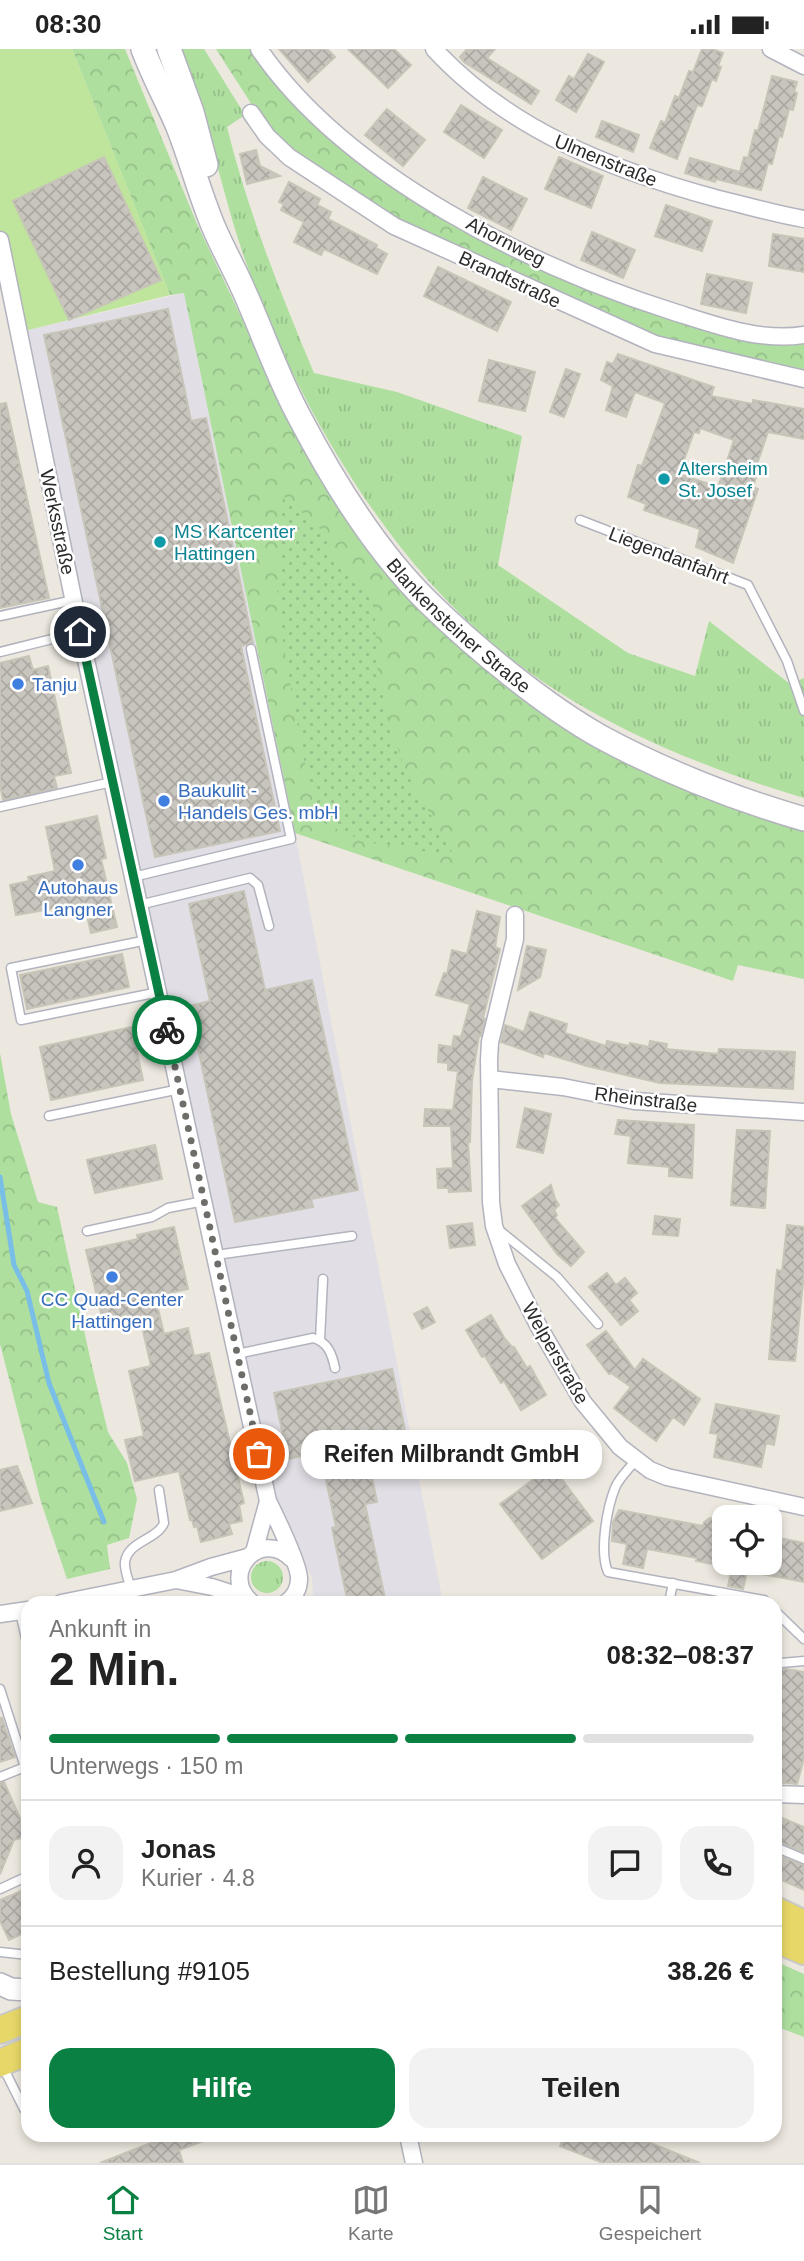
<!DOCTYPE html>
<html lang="de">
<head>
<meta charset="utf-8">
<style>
  :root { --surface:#fff; --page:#f2f2f2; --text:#222; --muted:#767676; --line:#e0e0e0; --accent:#0b8043 }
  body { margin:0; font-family:Arial,sans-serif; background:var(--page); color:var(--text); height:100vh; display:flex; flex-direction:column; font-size:26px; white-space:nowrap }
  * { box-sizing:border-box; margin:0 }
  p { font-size:23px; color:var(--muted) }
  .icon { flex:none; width:38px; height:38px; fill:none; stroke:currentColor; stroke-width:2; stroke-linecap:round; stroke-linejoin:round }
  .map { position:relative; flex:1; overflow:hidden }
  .side { position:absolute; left:21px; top:1547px; width:761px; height:546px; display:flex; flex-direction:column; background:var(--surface); border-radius:21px; box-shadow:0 4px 10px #0003 }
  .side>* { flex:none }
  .tools { position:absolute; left:712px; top:1456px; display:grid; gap:14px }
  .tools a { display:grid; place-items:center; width:70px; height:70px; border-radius:14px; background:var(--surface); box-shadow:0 4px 10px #0003; font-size:35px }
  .pin { position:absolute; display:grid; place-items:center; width:60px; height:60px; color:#fff; margin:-30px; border:4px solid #fff; border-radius:50%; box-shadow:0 2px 7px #0007 }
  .courier { position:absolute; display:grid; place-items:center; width:70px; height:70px; margin:-35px; border:5px solid #0b8043; border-radius:50%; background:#fff; color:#222; box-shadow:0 2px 9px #0007 }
  .bubble { position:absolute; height:49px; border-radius:21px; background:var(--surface); box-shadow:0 4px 10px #0003; font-size:23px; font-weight:700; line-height:49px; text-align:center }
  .overview em { font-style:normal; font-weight:700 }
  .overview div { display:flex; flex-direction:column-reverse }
  .overview { display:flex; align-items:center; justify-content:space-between; height:119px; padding:0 28px }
  h1 { font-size:46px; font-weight:700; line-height:52px }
  .bar { display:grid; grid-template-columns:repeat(4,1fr); gap:10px 7px; align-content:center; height:84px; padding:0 28px }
  .bar i { height:9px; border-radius:5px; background:var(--line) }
  .bar .selected { background:var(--accent) }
  .bar p { grid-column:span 4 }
  .line { display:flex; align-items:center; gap:18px; padding:0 28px; border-top:2px solid var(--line) }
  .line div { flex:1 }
  .round { display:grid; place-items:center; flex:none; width:74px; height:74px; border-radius:21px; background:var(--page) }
  .cta { display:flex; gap:14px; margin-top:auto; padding:14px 28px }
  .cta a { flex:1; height:80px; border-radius:21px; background:var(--accent); color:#fff; font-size:28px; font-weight:700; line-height:80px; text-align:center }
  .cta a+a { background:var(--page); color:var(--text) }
  .status { display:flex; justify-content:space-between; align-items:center; height:49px; padding:0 35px; background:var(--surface); direction:ltr }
  .status svg { height:19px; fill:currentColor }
  .menu { display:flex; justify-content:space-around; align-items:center; height:98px; border-top:2px solid var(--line); background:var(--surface); font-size:19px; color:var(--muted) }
  .menu a { display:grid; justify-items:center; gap:4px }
  .menu .selected { color:var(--accent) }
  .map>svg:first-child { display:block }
  .industrial { fill:#e1dfe5 }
  .grass { fill:url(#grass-tufts) }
  .forest { fill:url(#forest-crowns) }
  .park { fill:url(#park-dots) }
  .pitch { fill:#bee59b }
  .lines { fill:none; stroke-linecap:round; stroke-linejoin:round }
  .stream { stroke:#79bee7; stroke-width:5 }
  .building { fill:url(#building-cross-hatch); stroke:#c7c4b8; stroke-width:2; fill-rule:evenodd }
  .service-casing { stroke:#b2b3be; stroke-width:11 }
  .minor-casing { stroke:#b2b3be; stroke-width:19 }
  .tertiary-casing { stroke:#b2b3be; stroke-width:24 }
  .secondary-casing { stroke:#b2b3be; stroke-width:26 }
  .primary-casing { stroke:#c8c8c8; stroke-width:30 }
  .service { stroke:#fff; stroke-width:8 }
  .minor { stroke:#fff; stroke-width:16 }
  .tertiary { stroke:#fff; stroke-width:21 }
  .secondary { stroke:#fff; stroke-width:23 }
  .primary { stroke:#e7d768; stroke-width:26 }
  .done { stroke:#6f6d6a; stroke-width:7; stroke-dasharray:0 12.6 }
  .route { stroke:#0b8043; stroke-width:9 }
  .culture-dot { fill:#0f9aa8; stroke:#fff; stroke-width:2.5 }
  .shop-dot { fill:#3f7fe0; stroke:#fff; stroke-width:2.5 }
  .labels { text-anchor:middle; stroke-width:5; stroke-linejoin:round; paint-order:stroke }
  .street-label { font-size:19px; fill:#2b2b2b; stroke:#fff }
  .culture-label { font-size:19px; fill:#0d838f; stroke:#fff; text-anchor:start }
  .shop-label { font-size:19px; fill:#366cbe; stroke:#fff; text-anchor:start }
</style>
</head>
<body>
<div class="status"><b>08:30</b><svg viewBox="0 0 49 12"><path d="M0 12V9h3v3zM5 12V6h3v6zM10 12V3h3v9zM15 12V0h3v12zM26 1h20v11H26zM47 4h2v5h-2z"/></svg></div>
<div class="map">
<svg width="804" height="2114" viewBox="0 0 804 2114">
  <defs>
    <pattern id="grass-tufts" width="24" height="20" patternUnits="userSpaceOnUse" patternTransform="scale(1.75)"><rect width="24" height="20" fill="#aedf9f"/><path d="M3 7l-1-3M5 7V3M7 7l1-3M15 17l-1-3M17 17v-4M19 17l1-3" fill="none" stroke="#96c089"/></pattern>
    <pattern id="forest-crowns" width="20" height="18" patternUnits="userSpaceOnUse" patternTransform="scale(1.75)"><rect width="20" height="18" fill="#aedf9f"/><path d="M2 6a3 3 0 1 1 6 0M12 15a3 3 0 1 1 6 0" fill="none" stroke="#96c089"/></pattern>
    <pattern id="park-dots" width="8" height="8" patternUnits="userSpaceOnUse" patternTransform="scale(1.75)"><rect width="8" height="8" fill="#aedf9f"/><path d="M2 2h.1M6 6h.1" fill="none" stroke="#96c089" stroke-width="1.8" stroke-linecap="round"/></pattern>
    <pattern id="building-cross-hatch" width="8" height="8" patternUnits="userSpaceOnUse" patternTransform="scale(1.75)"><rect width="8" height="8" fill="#c8c4be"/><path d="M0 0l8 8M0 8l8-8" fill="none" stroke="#aca9a3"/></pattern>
  </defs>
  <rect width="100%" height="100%" fill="#ece8df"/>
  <!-- industrial -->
  <path class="industrial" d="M184 244 295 784 443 1554H310L313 1545 312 1528 280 1474 20 283Z"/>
  <!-- grass -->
  <path class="grass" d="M179 0H204L245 66 227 78C248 163 280 243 314 324L397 343 522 387 498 516 628 604 695 627 709 572 790 635 804 629V749C694 716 582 670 493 595 385 504 300 359 251 227 232 178 221 126 205 75 197 50 188 25 179 0Z
    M251 1528a16 16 0 1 1 32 0a16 16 0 1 1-32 0Z"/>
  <!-- forest -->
  <path class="forest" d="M72 0H125L197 175 274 337 480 614 540 663 598 699 804 780V930L738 916 733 932 295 784 184 244 170 246Z
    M216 0H252L309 66 495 195 613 251 736 288 804 293V322L653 288 393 172 290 102 252 56Z
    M0 1004 11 1065 38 1153 57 1158 91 1313 108 1383 127 1414 137 1450 129 1489 107 1496 110 1520 67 1530 41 1453 0 1295Z
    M775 1912 804 1925V1988L775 1977Z"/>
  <!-- park -->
  <path class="park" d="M284 447 328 487 327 503 374 548 377 619 389 675 407 725 452 803 435 804 366 793 324 774 308 731 285 608 277 545 281 459Z"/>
  <!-- pitch -->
  <path class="pitch" d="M0 0H72L170 246 20 283 0 186Z"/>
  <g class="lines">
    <!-- stream -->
    <path class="stream" d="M0 1128 14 1216 27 1242 49 1334 104 1473"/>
  </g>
  <!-- building -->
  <path class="building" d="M279 0H327L335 8 308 33Z
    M348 0H394L411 16 388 39Z
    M467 0H495L487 9 539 42 531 55 464 13 460 8Z
    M702 0H712L723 4 718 17 721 18 716 32 712 30 702 57 697 56 677 110 650 99 661 72 665 74 675 47 679 49 689 22 693 23Z
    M588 5 604 13 576 63 556 51 569 27 574 30Z
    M772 27 797 33 794 43 797 44 793 61 789 60 782 88 779 87 772 115 768 114 761 141 716 130 715 133 685 124 690 109 740 123 744 108 748 109 755 81 758 82Z
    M461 56 502 81 484 109 444 83Z
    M387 60 425 91 403 117 365 86Z
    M602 72 639 86 633 103 596 88Z
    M256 101 260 117 280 127 247 135 240 105Z
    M104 108 161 231 69 271 13 152Z
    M559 108 603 127 591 159 545 140Z
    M483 128 527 150 511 181 468 159Z
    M289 133 320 150 317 156 331 163 328 170 377 196 376 199 387 205 377 225 324 200 321 206 294 193 304 173 281 161 284 155 279 153Z
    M666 156 712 172 702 202 655 187Z
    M592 183 635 201 623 229 581 211Z
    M773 185 804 190V223L769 217Z
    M438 218 511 253 497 282 424 247Z
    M707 225 752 234 746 264 701 255Z
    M168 260 191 372 206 369 253 594 241 597 280 782 155 808 44 286Z
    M618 305 714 338 711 347 753 355V351L804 360V390L768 383 756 418 759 419 753 438 758 440 733 514 696 498 700 480 644 461 646 455 628 448 638 416 642 417 665 354 635 343 626 368 606 361 613 337 601 331 607 313 613 315ZM700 379 734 391 718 438 679 425 694 383 699 384Z
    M489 311 535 323 525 362 479 352Z
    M566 320 580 325 564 368 550 363Z
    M6 354 49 549 0 559V355Z
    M29 607 33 621 48 617 71 724 54 727 57 739 3 751 0 736V614Z
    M97 767 106 809 101 810 117 878 91 884 84 854 16 866 10 836 29 832 28 828 55 822 46 778Z
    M244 842 265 941 312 931 358 1141 311 1150 313 1158 235 1173 189 957 210 952 189 855Z
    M477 862 500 868 495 898 500 900 483 969 485 970 481 987 479 986 472 1031 470 1093H468L471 1142 449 1143 448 1139H438L437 1120 453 1119 451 1077H424L425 1060 453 1061 458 1022 448 1021V1014L438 1013 439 996 452 998 454 987 461 988 470 955 436 946 444 924 447 925 452 901 467 905Z
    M527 897 546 901 540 928 518 941Z
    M122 905 129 938 27 960 20 926Z
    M530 963 567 975 565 984 606 997 607 992 629 997 630 994 649 998 650 992 667 995 666 1000 718 1005 719 1000 795 1003 793 1040 660 1034 587 1017 544 1004 543 1008 501 993 505 976 524 983Z
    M132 978 143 1031 51 1051 40 998Z
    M525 1059 551 1065 543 1104 517 1098Z
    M618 1071 694 1076 692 1129 669 1127V1118L628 1114 631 1087 615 1085Z
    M737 1081 770 1082 765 1159 731 1156Z
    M155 1096 162 1130 95 1144 87 1111Z
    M551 1136 555 1150 559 1156 554 1161 557 1166 555 1169 584 1203 571 1217 557 1205 522 1157Z
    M655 1167 680 1170 678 1187 653 1185Z
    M472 1174 475 1196 450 1199 447 1177Z
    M787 1176 804 1178V1224L795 1312 769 1310 777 1221 782 1222Z
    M174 1178 188 1240 155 1247 164 1285 188 1279 194 1307 209 1304 244 1454 239 1456 242 1472 229 1475 232 1485 201 1493 197 1477 194 1478 192 1471H190L179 1422 135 1432 125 1391 144 1387 129 1322 151 1317 141 1273 105 1281 86 1201 138 1190 137 1186Z
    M607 1224 616 1236 625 1229 637 1244 629 1251 638 1262 621 1276 589 1238Z
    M427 1258 435 1273 422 1280 414 1265Z
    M491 1266 505 1290 513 1299 514 1298 527 1319 530 1317 546 1346 521 1361 504 1332 501 1334 485 1307 482 1308 466 1281Z
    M606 1282 635 1321 643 1310 700 1350 684 1376 673 1368 656 1392 614 1359 631 1338 611 1324 609 1325 587 1296Z
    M392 1320 406 1385 365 1394 377 1453 365 1455 386 1554H348L332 1479 336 1478 320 1403 288 1410 274 1344Z
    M716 1355 779 1367 774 1396 766 1394 761 1418 714 1408 718 1385 710 1384Z
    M17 1417 32 1454 0 1462V1421Z
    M552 1417 593 1472 542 1510 500 1455Z
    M619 1461 703 1477 704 1473 710 1469 724 1472V1517L696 1512 697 1509 647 1500 643 1519 623 1515 627 1495 612 1492 613 1473Z
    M770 1487 804 1494V1533L747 1522 743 1540 728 1537 733 1514H770Z
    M775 1618 804 1623V1709L797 1735 775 1733Z
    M0 1669H2L15 1708 0 1713Z
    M4 1733 28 1787 14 1791 0 1825V1734Z
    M775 1766 804 1778V1803L775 1792Z
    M775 1805 804 1816V1841L775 1828Z
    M28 1839V1882L9 1891 0 1872V1851Z
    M171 2086H213L214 2088 179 2101 183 2114H100Z
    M565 2086H631L700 2114H603L560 2097Z"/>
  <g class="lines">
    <!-- service casing -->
    <g class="service-casing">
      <path id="service" d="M580 471 748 536 787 612 804 662
        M0 567 74 551
        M0 603 80 583
        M0 758 112 733
        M133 828 291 790 251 600
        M139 856 250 829 258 836 269 877
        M147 891 11 919 21 971 159 943
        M49 1067 180 1040
        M499 1181 557 1228 598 1275
        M87 1182 152 1168 168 1159 204 1152
        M216 1206 352 1187
        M320 1291 323 1230
        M237 1305 313 1289C328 1293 332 1305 335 1319
        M636 1411C629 1420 619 1429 615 1439 607 1459 599 1503 608 1523L764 1551 767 1554
        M131 1540C129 1532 124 1521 125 1513 128 1492 157 1491 164 1474L159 1441
        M669 1554 673 1534
        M775 1562 804 1590
        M20 1563 28 1598
        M781 1614 804 1612
        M0 1640 25 1718 0 1728
        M775 1798 804 1810
        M0 1840 28 1827
        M0 1903 28 1906
        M2 2016 24 2060"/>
    </g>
    <!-- minor casing -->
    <g class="minor-casing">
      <path id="minor" d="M259 0C345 126 531 218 674 263 715 276 761 293 804 286
        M434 0C508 80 611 121 715 149 745 156 774 165 804 170
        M771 0 804 17
        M251 64 267 87 289 108 394 177 655 295 804 330
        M0 191 80 583 268 1452C275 1466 300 1518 299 1530 299 1540 294 1548 286 1554
        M515 866V890L490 993 489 1011 491 1153 494 1177 507 1215 539 1278 583 1353 620 1398 650 1421 667 1428 804 1458
        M490 1030 563 1038 634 1052 804 1063
        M254 1503 268 1452
        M176 1531 212 1538 246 1549
        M61 1554 176 1531 211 1518 248 1508
        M252 1554C218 1525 260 1478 292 1510
        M0 1565 28 1561
        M775 1745 804 1746
        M408 2086 414 2114"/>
    </g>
    <!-- tertiary casing -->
    <g class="tertiary-casing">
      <path id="tertiary" d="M0 1935 11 1940 28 1941"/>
    </g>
    <!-- secondary casing -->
    <g class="secondary-casing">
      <g id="secondary">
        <path id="s1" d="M143 0C153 27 167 52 178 78 191 111 200 146 214 179 223 200 235 221 244 242 263 284 278 329 300 369 334 434 376 502 428 553 475 599 544 656 601 688 664 722 735 750 804 770"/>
        <path d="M169 0 192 63 206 116"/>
      </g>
    </g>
    <!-- primary casing -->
    <g class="primary-casing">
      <path id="primary" d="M775 1861 804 1875
        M775 1890 804 1902
        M0 1981 28 1970
        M0 2014 28 2002"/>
    </g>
    <!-- service -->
    <use href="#service" class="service"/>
    <!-- minor -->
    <use href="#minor" class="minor"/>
    <!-- tertiary -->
    <use href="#tertiary" class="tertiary"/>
    <!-- secondary -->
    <use href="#secondary" class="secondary"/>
    <!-- primary -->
    <use href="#primary" class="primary"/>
  </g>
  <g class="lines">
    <!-- done -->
    <path class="done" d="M167 981 259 1405"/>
    <!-- route -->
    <path class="route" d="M80 583 167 981"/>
  </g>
  <!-- markers -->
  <g class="culture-dot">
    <circle cx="664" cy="430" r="7"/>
    <circle cx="160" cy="493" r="7"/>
  </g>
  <g class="shop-dot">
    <circle cx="18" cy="635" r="7"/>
    <circle cx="164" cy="752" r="7"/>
    <circle cx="78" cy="816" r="7"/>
    <circle cx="112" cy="1228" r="7"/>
  </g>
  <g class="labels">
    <!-- street labels -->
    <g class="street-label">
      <text transform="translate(606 111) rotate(22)" y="7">Ulmenstraße</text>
      <text transform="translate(506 192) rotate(27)" y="7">Ahornweg</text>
      <text transform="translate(510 230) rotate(25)" y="7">Brandtstraße</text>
      <text transform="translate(58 473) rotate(78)" y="7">Werksstraße</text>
      <text transform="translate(669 506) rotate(21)" y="7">Liegendanfahrt</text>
      <text dy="7" stroke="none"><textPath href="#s1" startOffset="665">Blankensteiner Straße</textPath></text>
      <text transform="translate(646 1050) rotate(7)" y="7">Rheinstraße</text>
      <text transform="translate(556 1304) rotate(60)" y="7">Welperstraße</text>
    </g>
    <!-- culture labels -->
    <g class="culture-label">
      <text x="678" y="426">Altersheim<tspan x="678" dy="22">St. Josef</tspan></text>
      <text x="174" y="489">MS Kartcenter<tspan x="174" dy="22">Hattingen</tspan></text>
    </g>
    <!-- shop labels -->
    <g class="shop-label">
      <text x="32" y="642">Tanju</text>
      <text x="178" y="748">Baukulit -<tspan x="178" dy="22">Handels Ges. mbH</tspan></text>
      <text x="78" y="845" text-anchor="middle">Autohaus<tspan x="78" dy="22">Langner</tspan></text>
      <text x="112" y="1257" text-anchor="middle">CC Quad-Center<tspan x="112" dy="22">Hattingen</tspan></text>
    </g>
  </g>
</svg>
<div class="tools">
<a><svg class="icon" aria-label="locate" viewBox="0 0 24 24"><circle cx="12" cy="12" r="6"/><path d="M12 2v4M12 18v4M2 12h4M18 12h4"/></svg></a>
</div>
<div class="pin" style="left:259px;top:1405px;background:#ea580c"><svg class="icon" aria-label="bag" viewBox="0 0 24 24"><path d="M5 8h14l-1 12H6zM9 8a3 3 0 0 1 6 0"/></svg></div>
<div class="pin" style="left:80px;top:583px;background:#1f2937"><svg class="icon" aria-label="home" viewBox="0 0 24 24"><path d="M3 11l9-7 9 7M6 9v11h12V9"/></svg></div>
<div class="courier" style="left:167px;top:981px"><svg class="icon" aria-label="bike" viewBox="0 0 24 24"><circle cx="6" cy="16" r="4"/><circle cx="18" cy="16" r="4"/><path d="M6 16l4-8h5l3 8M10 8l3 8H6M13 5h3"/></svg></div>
<div class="bubble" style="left:301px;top:1381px;width:301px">Reifen Milbrandt GmbH</div>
<section class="side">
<div class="overview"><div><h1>2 Min.</h1><p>Ankunft in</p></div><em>08:32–08:37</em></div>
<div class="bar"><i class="selected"></i><i class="selected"></i><i class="selected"></i><i></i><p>Unterwegs · 150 m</p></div>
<div class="line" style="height:126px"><a class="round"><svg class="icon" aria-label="person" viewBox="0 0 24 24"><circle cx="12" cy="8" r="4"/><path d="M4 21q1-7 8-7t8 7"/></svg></a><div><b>Jonas</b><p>Kurier · 4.8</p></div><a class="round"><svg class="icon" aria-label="chat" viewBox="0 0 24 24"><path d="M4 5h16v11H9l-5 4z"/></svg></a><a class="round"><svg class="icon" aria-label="phone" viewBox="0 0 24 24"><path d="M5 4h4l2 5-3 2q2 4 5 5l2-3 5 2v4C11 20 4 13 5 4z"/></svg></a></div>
<div class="line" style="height:91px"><div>Bestellung #9105</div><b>38.26 €</b></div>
<div class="cta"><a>Hilfe</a><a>Teilen</a></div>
</section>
</div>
<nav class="menu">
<a class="selected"><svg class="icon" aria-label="home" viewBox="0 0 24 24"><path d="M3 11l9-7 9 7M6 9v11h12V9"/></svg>Start</a>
<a><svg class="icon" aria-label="map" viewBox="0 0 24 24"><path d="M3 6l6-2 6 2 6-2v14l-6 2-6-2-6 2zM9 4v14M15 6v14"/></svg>Karte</a>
<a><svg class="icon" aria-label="saved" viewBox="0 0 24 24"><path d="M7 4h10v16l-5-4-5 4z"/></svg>Gespeichert</a>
</nav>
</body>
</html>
